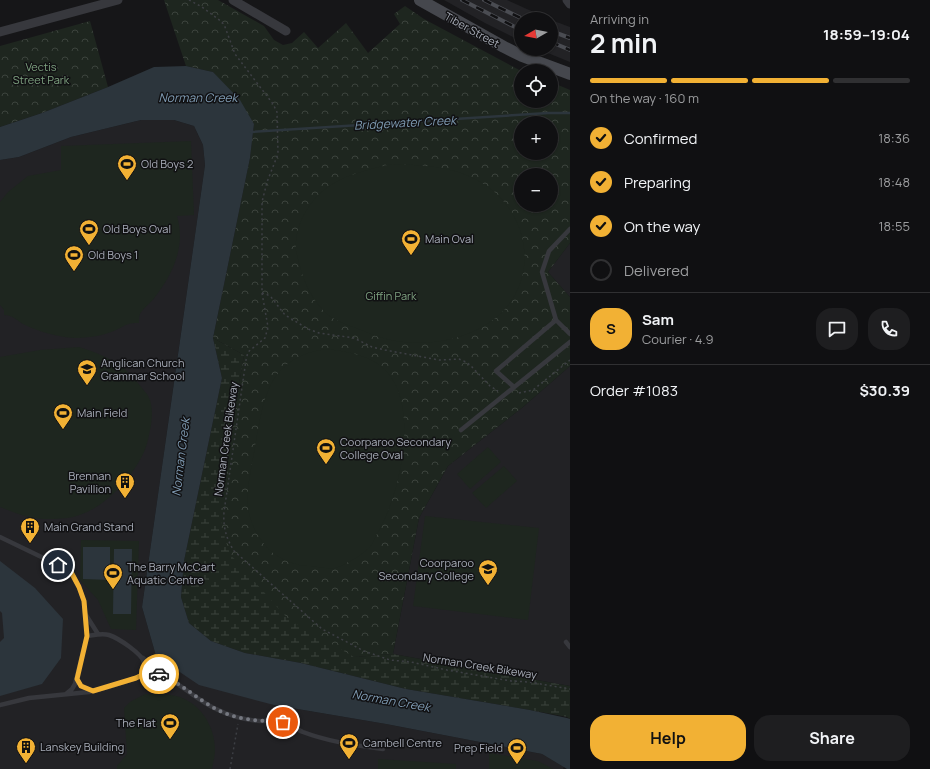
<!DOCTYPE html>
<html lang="en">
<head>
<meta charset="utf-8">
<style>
  :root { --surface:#101012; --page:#1e1e20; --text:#f1f3f6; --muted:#9c9d9f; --line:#303032; --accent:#f2b134 }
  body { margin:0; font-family:Manrope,sans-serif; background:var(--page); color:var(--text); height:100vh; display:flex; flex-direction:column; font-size:15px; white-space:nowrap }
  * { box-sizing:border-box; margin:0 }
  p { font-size:13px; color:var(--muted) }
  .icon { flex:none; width:22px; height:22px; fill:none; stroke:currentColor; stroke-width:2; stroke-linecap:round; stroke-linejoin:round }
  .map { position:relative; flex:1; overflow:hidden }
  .sheet { display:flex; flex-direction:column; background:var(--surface); width:360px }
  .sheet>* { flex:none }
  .needle { width:26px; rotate:261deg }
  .fabs { position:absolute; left:514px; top:12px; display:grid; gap:8px }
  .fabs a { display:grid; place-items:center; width:44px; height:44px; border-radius:50%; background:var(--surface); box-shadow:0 1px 3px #0004,0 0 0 1px var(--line); font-size:20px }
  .pin { position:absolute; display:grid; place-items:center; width:34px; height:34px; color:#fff; margin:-17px; border:2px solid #fff; border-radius:50%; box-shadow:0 1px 4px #0007 }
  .courier { position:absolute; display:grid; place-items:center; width:40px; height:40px; margin:-20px; border:3px solid #f2b134; border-radius:50%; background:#fff; color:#222; box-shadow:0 1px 5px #0007 }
  .overview em { font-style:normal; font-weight:700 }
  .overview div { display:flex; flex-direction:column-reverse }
  .overview { display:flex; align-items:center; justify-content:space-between; height:68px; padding:0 20px }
  h1 { font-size:26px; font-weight:700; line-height:30px }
  .bar { display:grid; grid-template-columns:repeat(4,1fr); gap:6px 4px; align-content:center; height:48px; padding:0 20px }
  .bar i { height:5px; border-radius:3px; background:var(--line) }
  .bar .current { background:var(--accent) }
  .bar p { grid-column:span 4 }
  .line { display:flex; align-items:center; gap:10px; padding:0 20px; border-top:1px solid var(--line) }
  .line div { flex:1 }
  .round { display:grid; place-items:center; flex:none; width:42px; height:42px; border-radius:16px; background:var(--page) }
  ol { padding:0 20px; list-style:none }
  li { display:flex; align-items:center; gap:12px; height:44px }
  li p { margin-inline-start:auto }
  li .icon { padding:4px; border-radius:50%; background:var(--accent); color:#111; stroke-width:4 }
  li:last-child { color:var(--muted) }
  li i { width:22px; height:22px; border:2px solid var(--line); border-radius:50% }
  .cta { display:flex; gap:8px; margin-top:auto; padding:8px 20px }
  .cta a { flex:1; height:46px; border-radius:16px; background:var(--accent); color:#111; font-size:16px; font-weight:700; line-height:46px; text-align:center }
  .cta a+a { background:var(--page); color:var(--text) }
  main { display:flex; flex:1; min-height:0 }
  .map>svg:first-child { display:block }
  .built { fill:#222225 }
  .wetland { fill:url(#wetland-marsh) }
  .park { fill:url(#park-crowns); fill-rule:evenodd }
  .pitch { fill:#1e261f }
  .water { fill:#2c353c }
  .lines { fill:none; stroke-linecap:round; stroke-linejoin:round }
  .stream { stroke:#2c353c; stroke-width:2.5 }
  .path { stroke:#3d3f44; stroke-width:1.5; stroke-dasharray:2 3; stroke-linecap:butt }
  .lane { stroke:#37383d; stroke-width:4.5 }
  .street { stroke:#37383d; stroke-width:9 }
  .secondary { stroke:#45474d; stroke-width:12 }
  .rail-casing { stroke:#4a4c52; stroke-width:4 }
  .rail { stroke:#111113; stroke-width:2.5; stroke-dasharray:8; stroke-linecap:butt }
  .done { stroke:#757880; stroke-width:4; stroke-dasharray:0 7.2 }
  .route { stroke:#f2b134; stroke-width:5 }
  .labels { text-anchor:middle; stroke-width:3; stroke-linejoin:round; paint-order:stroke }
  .street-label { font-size:11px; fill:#a8adb8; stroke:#111113 }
  .park-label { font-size:11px; fill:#7fa381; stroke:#111113 }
  .poi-label { font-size:11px; fill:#a8adb8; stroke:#111113; text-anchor:start }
  .water-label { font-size:12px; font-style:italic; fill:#7f9bb3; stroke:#111113 }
</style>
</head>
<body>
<main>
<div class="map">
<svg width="570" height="769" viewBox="0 0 570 769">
  <defs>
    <pattern id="wetland-marsh" width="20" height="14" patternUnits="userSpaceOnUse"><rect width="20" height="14" fill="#1e261f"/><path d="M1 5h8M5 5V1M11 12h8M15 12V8" fill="none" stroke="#3c433d"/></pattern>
    <pattern id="park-crowns" width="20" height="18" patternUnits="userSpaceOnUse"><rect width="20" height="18" fill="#1e261f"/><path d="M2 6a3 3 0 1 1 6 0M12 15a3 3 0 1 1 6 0" fill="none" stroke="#3c433d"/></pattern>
  </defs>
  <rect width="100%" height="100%" fill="#161618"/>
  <!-- built -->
  <path class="built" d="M444 0H507L549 19H521V41L485 23Z
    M551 20 570 27V62L538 49H551Z
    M141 120H174L194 126 203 145 205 165 142 607 156 656 274 705 386 724 542 754 564 767 563 769H0V160L19 157 71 137Z
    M570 243V297L548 272Z
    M570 366V686L393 654 419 518 448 466 523 407Z"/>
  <!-- wetland -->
  <path class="wetland" d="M213 338 244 355 227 455 354 657 393 654 570 686V719L567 717 530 710 406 689 301 663 245 653 211 641 189 623 181 597 184 561 222 378Z"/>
  <!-- park -->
  <path class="park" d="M164 0H218L264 26 274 40 283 45 292 43 304 32 318 48 346 23 368 53 400 24 394 14 405 6 424 19 521 71V101H551V82L570 90V243L548 272 570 297V366L523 407 448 466 419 518 393 654 354 657 288 619 230 554 221 526 227 455 244 355 213 338 250 158 254 124 213 72 186 66ZM521 123H551V153H521ZM521 175H551V205H521Z
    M90 21 108 87 42 113 0 127V46Z"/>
  <!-- pitch -->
  <path class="pitch" d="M191 141 194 215 177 216C186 246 173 274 155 297 151 303 143 308 140 314 139 316 139 321 139 323 126 323 127 325 116 330 103 336 88 338 74 338 58 337 40 332 25 325 17 321 13 315 4 315V310L0 305V202L8 192 28 176 61 170V146Z
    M392 164C420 165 450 166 475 179 533 208 544 288 487 324 461 341 426 346 396 341 382 339 369 333 356 328 347 325 334 320 327 314 312 300 304 283 299 263 298 259 297 255 296 251 294 225 310 198 331 185 350 173 371 169 392 164Z
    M79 347C107 356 124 364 142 388 144 391 148 394 149 398 153 406 152 417 151 425 149 434 148 443 144 452 131 480 101 513 68 518 56 519 41 520 29 517 19 515 9 510 0 507V357L40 350Z
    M327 349C349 352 372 355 388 373 419 409 400 495 378 532 375 537 373 544 369 548 362 554 354 560 346 563 343 565 339 567 335 568 327 569 319 567 311 566 306 566 301 566 296 564 270 558 251 533 248 507 246 487 253 461 256 441 261 416 264 386 283 368 296 356 310 351 327 349Z
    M488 447 501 462 470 489 457 474Z
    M504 466 517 481 486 508 472 493Z
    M425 516 539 528 528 620 413 606Z
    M81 540 139 541 136 630 111 629 98 600 80 580Z
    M145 694C155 694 166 694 176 696 200 702 215 726 215 750 215 756 213 763 212 769H117V766L127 754 124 708 130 702Z
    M489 753 538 761 553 769H489Z
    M378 759 456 764V769H378Z"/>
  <!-- water -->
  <path class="water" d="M186 66 213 72 240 100 254 124 250 158 213 338 222 378 184 561 181 597 189 623 211 641 245 653 301 663 406 689 530 710 567 718 570 719V769H567L542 754 386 724 274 705 199 685 156 656 142 607 205 165 203 145 194 126 174 120H141L71 137 19 157 0 160V127L42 113 108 87 154 67Z
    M83 547H110V580L83 579Z
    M114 549H132L131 614H113Z
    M0 561 35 588 63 619 61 658 42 684 0 696V642L4 638 2 613 0 611Z"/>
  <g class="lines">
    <!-- stream -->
    <path class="stream" d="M251 132 548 113H570"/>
    <!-- path -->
    <path class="path" d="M189 0 202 7 222 22 225 27 235 54 273 104 277 112 278 154 267 182 262 202V293L268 327 265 338 248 352 246 360 224 512C223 527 226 538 234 551L322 629 364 651 390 660 411 662 447 670 511 681 529 682 570 689
      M262 293 266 294 271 297 285 315 308 329 319 333 354 338 372 347 385 350 439 360 459 359 466 362 471 366 490 386 498 391
      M519 393 533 390 570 360
      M230 769 238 724"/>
    <!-- lane -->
    <path class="lane" d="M556 320 542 272 549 251 570 229
      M514 387 496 371 556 320 570 334
      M461 430 570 342
      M0 537 58 565 71 572 79 587 84 601 87 636
      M86 615 98 634
      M566 642 570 647
      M143 658 164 675
      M77 679 81 686 91 690
      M66 694 72 689 75 684 87 636C95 635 102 633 109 635 118 638 143 654 144 663 145 666 144 669 144 672
      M0 705 29 698 89 692 108 687 136 678 142 675 144 672C173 673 191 698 216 709 230 716 245 720 260 721 267 721 275 720 281 721 289 723 296 729 303 732 329 742 357 746 383 749"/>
    <!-- street -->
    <path class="street" d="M233 0 286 31
      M567 0 570 4
      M0 32 118 0"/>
    <!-- secondary -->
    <path class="secondary" d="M420 0 504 47 522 56 570 74"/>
    <!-- rail casing -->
    <g class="rail-casing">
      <path id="rail" d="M462 0 521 30
        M484 0 523 19
        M551 31 570 38
        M551 42 570 50"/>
    </g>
    <!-- rail -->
    <use href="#rail" class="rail"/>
  </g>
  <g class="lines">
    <!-- done -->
    <path class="done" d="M159 674C179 682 195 697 214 708 235 720 259 721 283 722"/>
    <!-- route -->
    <path class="route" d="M58 565 71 572 79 587 84 601 87 636 77 679 81 686 93 691 136 678 142 675 144 672 159 674"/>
  </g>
  <!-- icons -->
  <defs>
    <g id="stadium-pin" transform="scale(1)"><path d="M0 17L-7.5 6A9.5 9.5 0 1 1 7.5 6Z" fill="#f2b134" stroke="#111113"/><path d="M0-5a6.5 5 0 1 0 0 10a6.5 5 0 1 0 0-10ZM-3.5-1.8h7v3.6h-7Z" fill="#111"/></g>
    <g id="school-pin" transform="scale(1)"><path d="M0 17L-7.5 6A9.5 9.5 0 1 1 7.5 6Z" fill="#f2b134" stroke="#111113"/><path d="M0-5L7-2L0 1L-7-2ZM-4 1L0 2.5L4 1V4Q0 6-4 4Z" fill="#111"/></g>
    <g id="building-pin" transform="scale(1)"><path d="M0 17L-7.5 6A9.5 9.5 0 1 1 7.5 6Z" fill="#f2b134" stroke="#111113"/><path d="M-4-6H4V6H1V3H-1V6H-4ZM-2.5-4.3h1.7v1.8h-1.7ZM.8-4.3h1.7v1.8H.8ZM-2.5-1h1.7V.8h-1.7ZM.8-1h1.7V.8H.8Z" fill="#111"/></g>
  </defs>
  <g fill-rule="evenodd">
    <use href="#stadium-pin" x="127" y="164"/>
    <use href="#stadium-pin" x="89" y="229"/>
    <use href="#stadium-pin" x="411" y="239"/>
    <use href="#stadium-pin" x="74" y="255"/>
    <use href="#school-pin" x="87" y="369"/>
    <use href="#stadium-pin" x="63" y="413"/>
    <use href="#stadium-pin" x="326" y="448"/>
    <use href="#building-pin" x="125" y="482"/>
    <use href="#building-pin" x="30" y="527"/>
    <use href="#school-pin" x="488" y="569"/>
    <use href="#stadium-pin" x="113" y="573"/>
    <use href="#stadium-pin" x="170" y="723"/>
    <use href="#stadium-pin" x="349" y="743"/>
    <use href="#building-pin" x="26" y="747"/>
    <use href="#stadium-pin" x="517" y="748"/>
  </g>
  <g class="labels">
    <!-- street labels -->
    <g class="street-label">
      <text transform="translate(472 30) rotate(29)" y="4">Tiber Street</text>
      <text transform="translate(226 439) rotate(-82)" y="4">Norman Creek Bikeway</text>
      <text transform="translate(480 666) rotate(9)" y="4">Norman Creek Bikeway</text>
    </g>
    <!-- park labels -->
    <g class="park-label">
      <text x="41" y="71">Vectis<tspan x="41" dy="13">Street Park</tspan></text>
      <text x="391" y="300">Giffin Park</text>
    </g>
    <!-- poi labels -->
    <g class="poi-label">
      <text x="141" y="168">Old Boys 2</text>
      <text x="103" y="233">Old Boys Oval</text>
      <text x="425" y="243">Main Oval</text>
      <text x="88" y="259">Old Boys 1</text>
      <text x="101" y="367">Anglican Church<tspan x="101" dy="13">Grammar School</tspan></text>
      <text x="77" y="417">Main Field</text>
      <text x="340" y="446">Coorparoo Secondary<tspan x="340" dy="13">College Oval</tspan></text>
      <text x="111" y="480" text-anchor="end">Brennan<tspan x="111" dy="13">Pavillion</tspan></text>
      <text x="44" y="531">Main Grand Stand</text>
      <text x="474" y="567" text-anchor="end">Coorparoo<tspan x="474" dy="13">Secondary College</tspan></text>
      <text x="127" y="571">The Barry McCart<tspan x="127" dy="13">Aquatic Centre</tspan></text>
      <text x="156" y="727" text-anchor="end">The Flat</text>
      <text x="363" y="747">Cambell Centre</text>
      <text x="40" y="751">Lanskey Building</text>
      <text x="503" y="752" text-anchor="end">Prep Field</text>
    </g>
    <!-- water labels -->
    <g class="water-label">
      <text x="198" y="102">Norman Creek</text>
      <text transform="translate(405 123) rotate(-3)" y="4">Bridgewater Creek</text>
      <text transform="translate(181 457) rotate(-83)" y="4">Norman Creek</text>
      <text transform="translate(391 701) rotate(10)" y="4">Norman Creek</text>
    </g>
  </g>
</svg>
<div class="fabs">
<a><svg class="needle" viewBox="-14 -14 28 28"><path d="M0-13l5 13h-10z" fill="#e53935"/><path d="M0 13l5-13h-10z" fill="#9c9d9f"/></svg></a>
<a><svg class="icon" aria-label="locate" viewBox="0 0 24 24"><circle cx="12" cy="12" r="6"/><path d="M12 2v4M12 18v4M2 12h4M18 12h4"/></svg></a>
<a>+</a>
<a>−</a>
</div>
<div class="pin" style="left:283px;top:722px;background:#ea580c"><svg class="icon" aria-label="bag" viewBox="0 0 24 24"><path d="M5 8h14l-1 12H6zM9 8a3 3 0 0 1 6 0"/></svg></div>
<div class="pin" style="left:58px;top:565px;background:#1f2937"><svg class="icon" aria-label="home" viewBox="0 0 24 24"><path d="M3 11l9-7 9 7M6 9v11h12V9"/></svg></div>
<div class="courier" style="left:159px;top:674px"><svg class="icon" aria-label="car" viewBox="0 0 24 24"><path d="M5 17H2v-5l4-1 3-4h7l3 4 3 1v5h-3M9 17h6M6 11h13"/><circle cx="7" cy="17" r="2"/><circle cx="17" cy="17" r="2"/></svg></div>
</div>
<section class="sheet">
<div class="overview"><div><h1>2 min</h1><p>Arriving in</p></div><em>18:59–19:04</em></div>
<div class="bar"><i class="current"></i><i class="current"></i><i class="current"></i><i></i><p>On the way · 160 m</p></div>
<ol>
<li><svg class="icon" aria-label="check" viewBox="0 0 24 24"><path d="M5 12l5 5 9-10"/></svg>Confirmed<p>18:36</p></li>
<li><svg class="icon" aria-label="check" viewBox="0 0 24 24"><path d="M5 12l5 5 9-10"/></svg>Preparing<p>18:48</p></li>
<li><svg class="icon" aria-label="check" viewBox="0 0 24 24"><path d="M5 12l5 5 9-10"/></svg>On the way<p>18:55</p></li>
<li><i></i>Delivered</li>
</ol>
<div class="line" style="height:72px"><b class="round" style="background:var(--accent);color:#111">S</b><div><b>Sam</b><p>Courier · 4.9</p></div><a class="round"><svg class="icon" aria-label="chat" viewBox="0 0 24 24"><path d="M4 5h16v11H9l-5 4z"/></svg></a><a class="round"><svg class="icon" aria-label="phone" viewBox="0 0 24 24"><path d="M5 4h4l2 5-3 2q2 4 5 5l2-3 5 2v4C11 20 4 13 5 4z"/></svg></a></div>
<div class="line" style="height:52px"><div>Order #1083</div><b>$30.39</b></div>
<div class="cta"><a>Help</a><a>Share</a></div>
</section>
</main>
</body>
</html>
